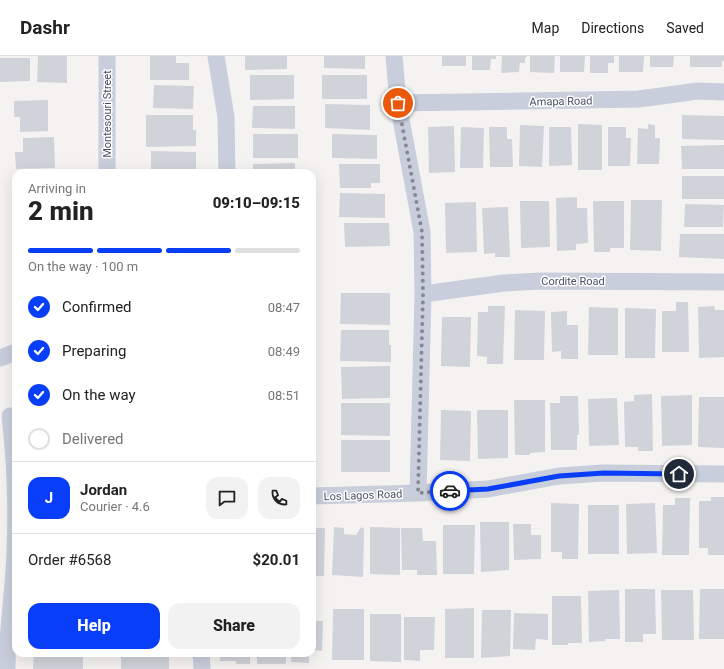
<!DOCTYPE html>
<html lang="en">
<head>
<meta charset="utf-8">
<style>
  :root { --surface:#fff; --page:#f2f2f2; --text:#222; --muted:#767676; --line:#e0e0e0; --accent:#093ef8 }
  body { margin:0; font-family:Roboto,sans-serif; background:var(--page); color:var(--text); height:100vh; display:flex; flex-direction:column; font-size:15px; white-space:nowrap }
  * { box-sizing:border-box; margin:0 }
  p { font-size:13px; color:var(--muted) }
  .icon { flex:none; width:22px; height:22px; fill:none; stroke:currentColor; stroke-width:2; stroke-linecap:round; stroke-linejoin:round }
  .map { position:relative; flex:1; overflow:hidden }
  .sheet { position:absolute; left:12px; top:113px; width:304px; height:488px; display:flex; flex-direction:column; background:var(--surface); border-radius:12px; box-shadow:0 4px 16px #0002 }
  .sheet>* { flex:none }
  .pin { position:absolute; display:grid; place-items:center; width:34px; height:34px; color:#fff; margin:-17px; border:2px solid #fff; border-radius:50%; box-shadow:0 1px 4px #0007 }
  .courier { position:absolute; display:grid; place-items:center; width:40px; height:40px; margin:-20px; border:3px solid #093ef8; border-radius:50%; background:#fff; color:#222; box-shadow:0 1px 5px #0007 }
  .headline em { font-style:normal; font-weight:800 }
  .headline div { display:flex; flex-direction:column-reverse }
  .headline { display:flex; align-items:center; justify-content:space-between; height:68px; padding:0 16px }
  h1 { font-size:26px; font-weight:800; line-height:30px }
  .bar { display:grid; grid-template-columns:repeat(4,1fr); gap:6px 4px; align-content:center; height:48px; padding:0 16px }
  .bar i { height:5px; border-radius:3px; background:var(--line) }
  .bar .on { background:var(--accent) }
  .bar p { grid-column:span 4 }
  .line { display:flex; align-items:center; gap:10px; padding:0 16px; border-top:1px solid var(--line) }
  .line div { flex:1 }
  .round { display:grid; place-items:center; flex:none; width:42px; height:42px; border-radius:12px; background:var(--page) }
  ol { padding:0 16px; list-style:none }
  li { display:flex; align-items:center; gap:12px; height:44px }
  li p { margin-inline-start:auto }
  li .icon { padding:4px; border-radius:50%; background:var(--accent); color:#fff; stroke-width:4 }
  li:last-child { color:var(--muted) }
  li i { width:22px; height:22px; border:2px solid var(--line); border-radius:50% }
  .button { display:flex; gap:8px; margin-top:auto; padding:8px 16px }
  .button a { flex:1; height:46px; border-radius:12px; background:var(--accent); color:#fff; font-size:16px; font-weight:800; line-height:46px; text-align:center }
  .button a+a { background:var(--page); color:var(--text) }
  header { display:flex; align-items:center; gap:24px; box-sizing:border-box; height:56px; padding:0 20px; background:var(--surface); border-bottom:1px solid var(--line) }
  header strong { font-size:19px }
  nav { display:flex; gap:22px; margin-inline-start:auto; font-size:14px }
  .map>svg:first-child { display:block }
  .building { fill:#d1d3da }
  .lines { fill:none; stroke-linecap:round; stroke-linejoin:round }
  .minor { stroke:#c8cedb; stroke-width:17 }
  .done { stroke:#858994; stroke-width:4; stroke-dasharray:0 7.2 }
  .route { stroke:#093ef8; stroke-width:5 }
  .labels { text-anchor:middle; stroke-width:3; stroke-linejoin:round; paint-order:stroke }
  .street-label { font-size:11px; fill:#485062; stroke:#fff }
</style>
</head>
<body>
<header>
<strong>Dashr</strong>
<nav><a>Map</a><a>Directions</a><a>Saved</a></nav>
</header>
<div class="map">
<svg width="724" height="613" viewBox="0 0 724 613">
  <rect width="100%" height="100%" fill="#f5f3f2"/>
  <!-- building -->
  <path class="building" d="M38 0H67V27L37 26Z
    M150 0H176V7H189V24H150Z
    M245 0H287V13L245 14Z
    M324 0H365V13L324 12Z
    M442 0H466V10H442Z
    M472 0H496V3H491L490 14H472Z
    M502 0H527L525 2V7H520L519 16 501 17Z
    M530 0H555L554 17 530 16Z
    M560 0H585L584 16H560Z
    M590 0H614V7H608V17H590Z
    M619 0H644L643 16H619Z
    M650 0H674L673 11H650Z
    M690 0H724V5H722V11H690Z
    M0 2H30V25L0 26Z
    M250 19H294V43L250 44Z
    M322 19H367V43H322Z
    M154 29 194 30 193 53 153 52Z
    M48 44V75L20 76V61H14V45Z
    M325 48 370 49V74L325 72Z
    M253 50H295V73L252 72Z
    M146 59H193V74H196V90L146 91Z
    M682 59 724 60V84L682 83Z
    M578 68 602 69V114H578Z
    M648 68 655 69V82H660L659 108H637L638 72 648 73Z
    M520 69 544 70 542 111 519 110Z
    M454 70 455 116 429 117 428 71Z
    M461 71 484 72 483 112H460Z
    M489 71H507V83H512L513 111H490Z
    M549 71H571L572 109 549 110Z
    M608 71H626V82H631L630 110H608Z
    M253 78H298V102H253Z
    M332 78 377 79V103L332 102Z
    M54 81 55 112 16 113 15 96H23V82Z
    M724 89V113H682L681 90Z
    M151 95 196 96V117H151Z
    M295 107V117H253V108Z
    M339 108H380V127H371V132H340Z
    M682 120H724V143H682Z
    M340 137 385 138V162L339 161Z
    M577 141V152H587L588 187 576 188V194L557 195 556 142Z
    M631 144H662L661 195 630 194Z
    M520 145H549L550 191 521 192Z
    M593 145H624V192H610V196H594Z
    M476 146 477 196 446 197 445 147Z
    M685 148 724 149 723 171H684Z
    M508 151 510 201H495V197L484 198 482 152Z
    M13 155H16V186H14Z
    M344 167H389L390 190 345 191Z
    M680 178H724V203L679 201Z
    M341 237H390V269L340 268Z
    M676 246H688L689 296H662V255H676Z
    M488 250H505L503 308H487V301L477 300 478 256H488Z
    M714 250 715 254H724V301L699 302 698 251Z
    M589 251 618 252V299H588Z
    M625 252 656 253 655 302H625Z
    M515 254 545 255 544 304H514Z
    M567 255V269H578V303H561V295L552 296 551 256Z
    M442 261H471L470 311 441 310Z
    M341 274H389V289H391V306L340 305Z
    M390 310V342L342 343 341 311Z
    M652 338 653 395H638V391H625L624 346 634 345V339Z
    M692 339V389L662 390 661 340Z
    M560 340H578L579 379H577V394H551L550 347H560Z
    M699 341H724V392L698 391Z
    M617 342 619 389 589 390 588 343Z
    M514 344H545V396L530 397V399H515Z
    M341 347H390V380L341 379Z
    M441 354 471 355 470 405 440 404Z
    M477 354H508V402L478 403Z
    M341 384H390V416H341Z
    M711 441H724V499H708V492H699V445H711Z
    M675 442H690L689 499H662L663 449H675Z
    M551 447 579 448 578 503H562V496H551Z
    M655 447 657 497 627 498 626 448Z
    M588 449H619V498H588Z
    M480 466H509V514L481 516Z
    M513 468H531V479H541V503L514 504Z
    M443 469H475L474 518H443Z
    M334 471 344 472V478L356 479 361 471 364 473 363 521 332 519Z
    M370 471 400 472V519L370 518Z
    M312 472H325L324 520H312Z
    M401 472H422L423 485H436L437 519H417V514H402Z
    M625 533H655L656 578H643V586H625Z
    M700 533H724V583H699Z
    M619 534 620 583H605V585L589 586 588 535Z
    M661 534H693L694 584H662Z
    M552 540H581L582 587H568V589H552Z
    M474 552V602H445V553Z
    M333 553H364V604H332Z
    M482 554H511L510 600 481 602Z
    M514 557 548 558V584L536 583 535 594 513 593Z
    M370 558H401V606L370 605Z
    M404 561H435L434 594H420V605L404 604Z
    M312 565H323L322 595 312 594Z
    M34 597H83V613H33Z
    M121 597H169V613H121Z
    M220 597H250V608H236V605H220Z
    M257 597H286V608H257Z
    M291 597H309V607L291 606Z"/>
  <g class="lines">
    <!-- minor -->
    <path class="minor" d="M107 0V117
      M216 0 226 61 227 117
      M394 0 398 47 422 176 423 238 418 437
      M398 47 639 43 698 35 724 36
      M423 238 504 227 541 225 724 226
      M0 302 16 296
      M312 440 418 437 488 433 559 420 603 417 724 418
      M201 597 202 613
      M7 613C7 573 14 534 15 494 17 449 15 404 10 360"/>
  </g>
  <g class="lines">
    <!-- done -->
    <path class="done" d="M398 47 422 176 423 238 418 437 450 435"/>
    <!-- route -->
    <path class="route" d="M450 435 488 433 559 420 604 417 679 418"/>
  </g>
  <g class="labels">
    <!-- street labels -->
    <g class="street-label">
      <text transform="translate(561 45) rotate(-1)" y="4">Amapa Road</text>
      <text transform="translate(107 58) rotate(-90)" y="4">Montesouri Street</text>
      <text x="573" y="229">Cordite Road</text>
      <text transform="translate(363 439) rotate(-2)" y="4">Los Lagos Road</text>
    </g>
  </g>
</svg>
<div class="pin" style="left:398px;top:47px;background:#ea580c"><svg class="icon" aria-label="bag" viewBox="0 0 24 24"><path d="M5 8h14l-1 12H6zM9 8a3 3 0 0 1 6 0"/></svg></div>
<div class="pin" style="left:679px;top:418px;background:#1f2937"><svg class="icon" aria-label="home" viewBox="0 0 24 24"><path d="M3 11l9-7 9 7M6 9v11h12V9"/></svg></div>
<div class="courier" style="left:450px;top:435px"><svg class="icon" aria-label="car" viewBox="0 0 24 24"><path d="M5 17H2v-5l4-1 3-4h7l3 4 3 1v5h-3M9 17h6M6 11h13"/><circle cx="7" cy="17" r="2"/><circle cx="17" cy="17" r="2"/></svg></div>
<section class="sheet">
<div class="headline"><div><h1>2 min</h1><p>Arriving in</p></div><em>09:10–09:15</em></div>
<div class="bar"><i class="on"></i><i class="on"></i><i class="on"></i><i></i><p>On the way · 100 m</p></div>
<ol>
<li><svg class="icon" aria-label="check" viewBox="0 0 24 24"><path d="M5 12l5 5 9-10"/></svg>Confirmed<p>08:47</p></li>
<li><svg class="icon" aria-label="check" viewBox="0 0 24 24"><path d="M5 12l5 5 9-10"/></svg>Preparing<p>08:49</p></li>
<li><svg class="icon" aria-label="check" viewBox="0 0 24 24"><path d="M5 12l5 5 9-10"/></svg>On the way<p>08:51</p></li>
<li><i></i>Delivered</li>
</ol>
<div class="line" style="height:72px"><b class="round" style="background:var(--accent);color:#fff">J</b><div><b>Jordan</b><p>Courier · 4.6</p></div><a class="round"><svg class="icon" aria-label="chat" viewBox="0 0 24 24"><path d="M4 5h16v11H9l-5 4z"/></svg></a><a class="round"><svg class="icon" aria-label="phone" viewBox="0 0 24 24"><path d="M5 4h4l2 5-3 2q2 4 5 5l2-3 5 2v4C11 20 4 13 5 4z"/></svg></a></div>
<div class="line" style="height:52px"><div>Order #6568</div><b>$20.01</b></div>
<div class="button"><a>Help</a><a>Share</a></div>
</section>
</div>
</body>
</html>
